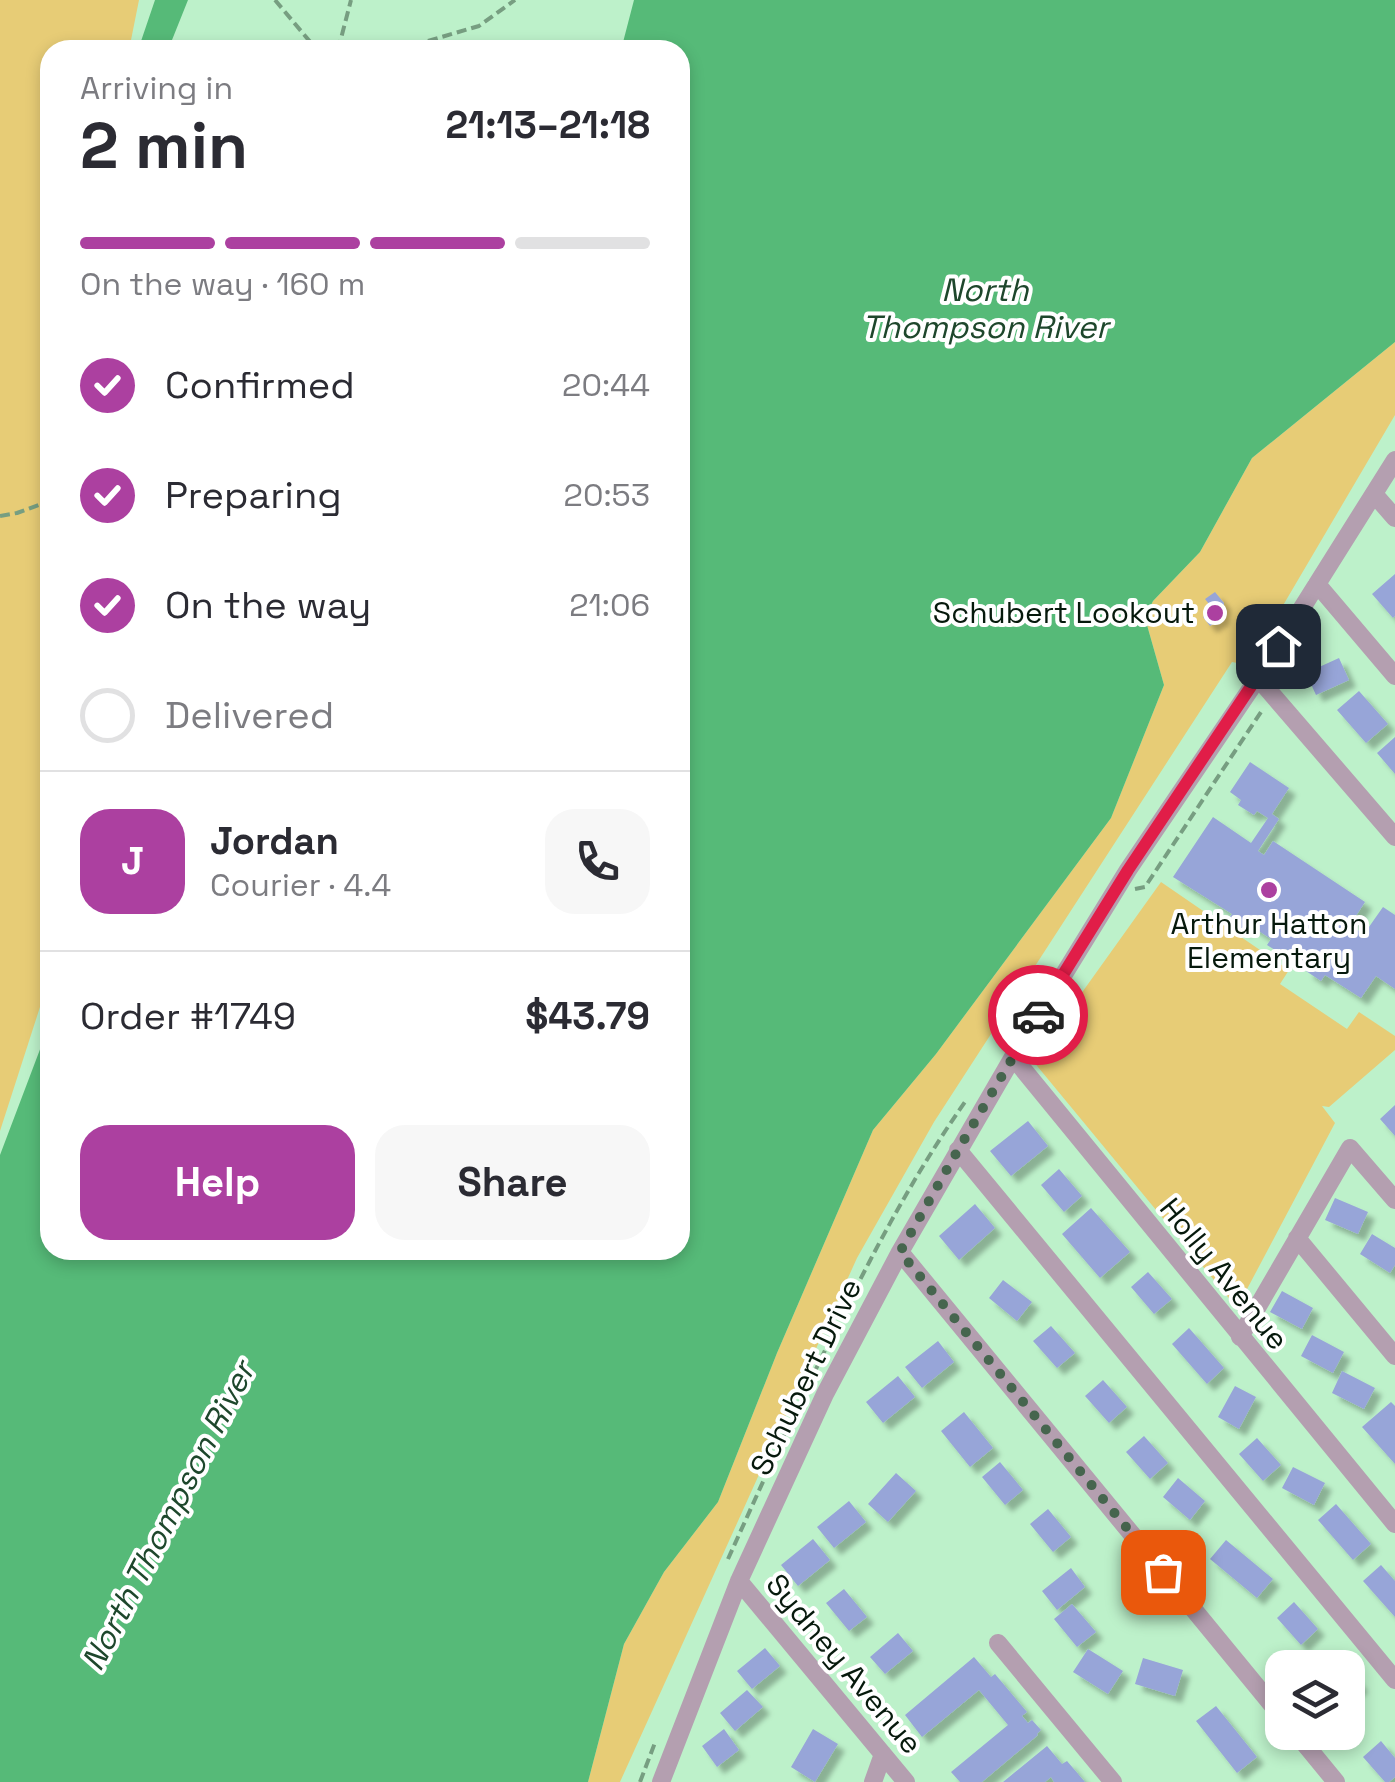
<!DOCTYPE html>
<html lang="en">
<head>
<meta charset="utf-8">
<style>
  :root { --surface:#fff; --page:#f7f7f7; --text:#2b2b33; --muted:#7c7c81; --line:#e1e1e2; --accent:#ac40a0 }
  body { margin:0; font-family:"Space Grotesk",sans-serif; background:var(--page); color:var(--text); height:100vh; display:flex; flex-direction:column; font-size:38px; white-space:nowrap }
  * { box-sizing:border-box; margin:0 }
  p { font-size:32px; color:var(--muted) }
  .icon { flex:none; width:55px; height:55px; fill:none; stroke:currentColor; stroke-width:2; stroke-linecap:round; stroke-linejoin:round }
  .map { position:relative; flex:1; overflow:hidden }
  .side { position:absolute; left:40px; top:40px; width:650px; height:1220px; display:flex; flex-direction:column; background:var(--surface); border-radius:30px; box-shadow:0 5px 15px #0003 }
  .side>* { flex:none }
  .fabs { position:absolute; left:1265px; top:1650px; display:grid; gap:20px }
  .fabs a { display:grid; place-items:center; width:100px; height:100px; border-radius:20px; background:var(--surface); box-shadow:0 5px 15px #0003; font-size:50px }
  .pin { position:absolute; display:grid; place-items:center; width:85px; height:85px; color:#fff; margin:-42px; border-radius:20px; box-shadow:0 5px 15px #0006 }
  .courier { position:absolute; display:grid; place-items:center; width:100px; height:100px; margin:-50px; border:8px solid #e11d48; border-radius:50%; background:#fff; color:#222; box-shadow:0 2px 12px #0007 }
  .headline em { font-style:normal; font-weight:800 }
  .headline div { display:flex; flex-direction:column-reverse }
  .headline { display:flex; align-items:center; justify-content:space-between; height:170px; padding:0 40px }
  h1 { font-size:65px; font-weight:800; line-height:75px }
  .bar { display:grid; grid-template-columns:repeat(4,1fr); gap:15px 10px; align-content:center; height:120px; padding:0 40px }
  .bar i { height:12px; border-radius:8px; background:var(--line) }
  .bar .selected { background:var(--accent) }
  .bar p { grid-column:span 4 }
  .line { display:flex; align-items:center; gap:25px; padding:0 40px; border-top:2px solid var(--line) }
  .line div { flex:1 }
  .round { display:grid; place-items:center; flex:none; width:105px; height:105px; border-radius:30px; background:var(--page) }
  ol { padding:0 40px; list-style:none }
  li { display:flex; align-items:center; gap:30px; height:110px }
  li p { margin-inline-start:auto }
  li .icon { padding:10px; border-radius:50%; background:var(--accent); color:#fff; stroke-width:4 }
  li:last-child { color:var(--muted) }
  li i { width:55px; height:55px; border:5px solid var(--line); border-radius:50% }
  .action { display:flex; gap:20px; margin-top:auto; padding:20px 40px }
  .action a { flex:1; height:115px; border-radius:30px; background:var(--accent); color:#fff; font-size:40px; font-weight:800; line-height:115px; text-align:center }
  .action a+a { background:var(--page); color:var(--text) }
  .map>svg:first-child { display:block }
  .green { fill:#e7cc76 }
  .water { fill:#56ba78 }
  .building { fill:#97a5d8; filter:url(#shadow) }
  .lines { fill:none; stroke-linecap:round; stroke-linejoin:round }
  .path { stroke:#779e81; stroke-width:4; stroke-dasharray:10 5; stroke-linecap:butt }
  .minor { stroke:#b49fb0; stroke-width:18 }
  .done { stroke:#46654e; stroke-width:10; stroke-dasharray:0 18 }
  .route { stroke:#e11d48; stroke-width:12 }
  .poi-dot { fill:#ac40a0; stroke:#fff; stroke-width:4 }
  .labels { text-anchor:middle; stroke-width:8; stroke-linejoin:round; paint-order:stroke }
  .poi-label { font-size:30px; fill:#06190c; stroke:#fff; text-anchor:end }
  .street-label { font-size:30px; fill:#06190c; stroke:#fff }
  .water-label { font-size:32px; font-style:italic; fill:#1e472c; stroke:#fff }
</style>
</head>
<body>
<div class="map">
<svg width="1395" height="1782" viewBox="0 0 1395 1782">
  <defs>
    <filter id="shadow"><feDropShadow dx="7" dy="7" stdDeviation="2.5" flood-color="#0004"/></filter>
  </defs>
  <rect width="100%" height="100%" fill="#bdf1ca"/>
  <!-- green -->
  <path class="green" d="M0 0H139L129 50H50V976L0 1131Z
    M1395 342V415L1248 665 1232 662 934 1122 857 1258 620 1782H588L624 1644 664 1572 718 1502 777 1353 873 1130 936 1054 1111 818 1164 685 1145 618 1153 601 1200 552 1252 458Z
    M1161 882 1289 970 1280 984 1347 1029 1359 1012 1395 1036V1050L1329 1107 1322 1106 1335 1123 1237 1308 1033 1061Z"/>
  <!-- water -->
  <path class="water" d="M155 0H188L168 50H138Z
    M634 0H1395V342L1252 458 1200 552 1153 601 1145 618 1164 685 1111 818 936 1054 873 1130 777 1353 718 1502 664 1572 624 1644 588 1782H0V1155L50 1023V1250H680V50H621Z"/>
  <!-- building -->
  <path class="building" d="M1395 574V616L1393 618 1372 594Z
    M1215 592 1224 603 1222 618 1210 626 1203 617 1213 609 1205 599Z
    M1339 658 1349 680 1316 695 1306 673Z
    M1359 691 1388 724 1366 743 1337 710Z
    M1395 737V774L1377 753Z
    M1250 762 1289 788 1272 814 1279 819 1258 851 1264 855 1273 841 1365 902 1350 925 1364 934 1383 907 1395 915V989L1376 976 1361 998 1325 975 1321 981 1306 971 1310 965 1286 949 1283 955 1267 945 1271 939 1248 924 1244 930 1228 920 1232 914 1173 877 1213 817 1251 843 1268 818 1257 811 1254 815 1238 805 1241 800 1230 792Z
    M1395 1105V1136L1380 1119Z
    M1028 1121 1048 1146 1011 1176 990 1151Z
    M1059 1169 1082 1196 1064 1212 1041 1185Z
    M1335 1198 1368 1212 1358 1234 1325 1220Z
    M975 1204 995 1228 959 1260 939 1236Z
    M1091 1208 1130 1252 1100 1278 1062 1234Z
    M1372 1234 1395 1248V1265L1390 1273 1360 1254Z
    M1148 1272 1172 1299 1154 1314 1131 1287Z
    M1003 1280 1032 1302 1017 1321 989 1298Z
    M1282 1291 1313 1308 1302 1329 1270 1312Z
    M1051 1326 1075 1353 1057 1368 1033 1341Z
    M1189 1328 1224 1368 1207 1384 1172 1344Z
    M1312 1335 1344 1352 1333 1373 1301 1356Z
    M938 1341 954 1362 922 1388 905 1367Z
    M1342 1371 1375 1388 1364 1409 1332 1393Z
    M898 1376 915 1397 883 1423 866 1402Z
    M1103 1380 1127 1407 1109 1423 1085 1396Z
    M1235 1386 1256 1397 1239 1429 1218 1417Z
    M1391 1402 1395 1406V1464L1362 1427Z
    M964 1412 993 1448 970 1467 941 1431Z
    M1144 1436 1168 1463 1150 1479 1126 1452Z
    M1257 1438 1281 1465 1263 1481 1239 1454Z
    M1000 1462 1023 1490 1005 1505 982 1477Z
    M1293 1467 1325 1483 1314 1505 1282 1488Z
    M896 1473 916 1491 888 1522 868 1504Z
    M1178 1478 1205 1501 1190 1520 1163 1497Z
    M849 1501 866 1522 834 1548 817 1527Z
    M1336 1504 1371 1544 1353 1560 1318 1520Z
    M1048 1509 1071 1537 1053 1552 1030 1524Z
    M813 1539 830 1560 798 1586 781 1565Z
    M1226 1540 1273 1579 1257 1598 1210 1559Z
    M1381 1565 1395 1581V1617L1363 1581Z
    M1071 1568 1085 1587 1057 1610 1042 1591Z
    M844 1589 867 1617 849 1631 826 1603Z
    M1294 1602 1318 1629 1301 1645 1277 1618Z
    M1072 1604 1096 1632 1077 1647 1054 1619Z
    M898 1633 913 1651 885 1674 870 1657Z
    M765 1648 780 1666 752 1689 737 1671Z
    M1088 1649 1123 1671 1108 1694 1073 1672Z
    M974 1657 991 1677 995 1674 1027 1712 1022 1716 1028 1723 1032 1720 1041 1730 1037 1734 1038 1735 982 1782H960L951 1772 1008 1725 979 1690 922 1737 905 1715Z
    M1143 1658 1183 1670 1175 1696 1135 1684Z
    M1348 1670 1361 1685 1348 1697Z
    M747 1690 763 1707 735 1731 720 1713Z
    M1216 1706 1257 1757 1237 1773 1196 1721Z
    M724 1729 739 1750 717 1767 702 1746Z
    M813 1729 838 1744 815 1782 791 1767Z
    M1381 1741 1395 1758V1777L1389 1782H1385L1363 1757Z
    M1047 1746 1062 1764 1067 1761 1085 1782H1054L1051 1777 1045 1782H1003Z"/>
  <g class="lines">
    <!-- path -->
    <path class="path" d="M275 0 317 50
      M338 50 351 0
      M339 50 351 46 421 43 479 26 515 0
      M0 516 17 513 50 501
      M1135 889 1145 887 1261 712
      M814 1373C859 1280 905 1187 965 1102
      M728 1559 786 1431
      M640 1782 656 1740"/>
    <!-- minor -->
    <path class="minor" d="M1374 494 1395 518
      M1317 584 1395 676
      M1258 678 1395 837
      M1013 1057 1395 1524
      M958 1150 1395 1680
      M1297 1238 1395 1356
      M900 1252 1282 1717
      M1240 1337 1350 1148 1395 1200
      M739 1581 906 1782
      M998 1643 1113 1782
      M1295 1732 1336 1782
      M661 1782 739 1581 825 1394 900 1252 1013 1057 1128 870 1258 678 1395 460
      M873 1782 883 1754"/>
  </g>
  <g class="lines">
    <!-- done -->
    <path class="done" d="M1038 1015 958 1150 900 1252 1163 1572"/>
    <!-- route -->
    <path class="route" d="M1038 1015 1128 870 1278 646"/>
  </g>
  <!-- markers -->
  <g class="poi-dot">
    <circle cx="1215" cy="613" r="10"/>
    <circle cx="1269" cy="890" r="10"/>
  </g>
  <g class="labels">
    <!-- poi labels -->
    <g class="poi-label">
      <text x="1195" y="623">Schubert Lookout</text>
      <text x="1269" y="934" text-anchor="middle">Arthur Hatton<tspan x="1269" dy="34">Elementary</tspan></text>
    </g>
    <!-- street labels -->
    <g class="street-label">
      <text transform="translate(1224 1274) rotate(51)" y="10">Holly Avenue</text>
      <text transform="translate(806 1377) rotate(-64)" y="10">Schubert Drive</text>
      <text transform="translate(844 1664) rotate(50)" y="10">Sydney Avenue</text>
    </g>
    <!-- water labels -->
    <g class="water-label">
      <text x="985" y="301">North<tspan x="985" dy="37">Thompson River</tspan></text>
      <text transform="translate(168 1516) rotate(-63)" y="11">North Thompson River</text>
    </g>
  </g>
</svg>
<div class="fabs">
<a><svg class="icon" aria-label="layers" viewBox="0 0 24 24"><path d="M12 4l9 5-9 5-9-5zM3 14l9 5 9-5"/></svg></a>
</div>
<div class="pin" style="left:1163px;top:1572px;background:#ea580c"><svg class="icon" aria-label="bag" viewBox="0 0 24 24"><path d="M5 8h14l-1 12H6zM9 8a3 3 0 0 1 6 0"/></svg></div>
<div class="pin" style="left:1278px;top:646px;background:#1f2937"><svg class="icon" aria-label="home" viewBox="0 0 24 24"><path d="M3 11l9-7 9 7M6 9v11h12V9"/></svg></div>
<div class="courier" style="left:1038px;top:1015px"><svg class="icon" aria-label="car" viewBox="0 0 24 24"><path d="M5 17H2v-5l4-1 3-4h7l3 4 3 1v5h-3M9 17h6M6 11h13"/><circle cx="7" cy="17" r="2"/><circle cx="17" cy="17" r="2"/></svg></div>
<section class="side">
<div class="headline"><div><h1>2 min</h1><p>Arriving in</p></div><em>21:13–21:18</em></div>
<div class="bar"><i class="selected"></i><i class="selected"></i><i class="selected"></i><i></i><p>On the way · 160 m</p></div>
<ol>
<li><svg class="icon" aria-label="check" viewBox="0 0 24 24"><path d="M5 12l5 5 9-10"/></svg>Confirmed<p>20:44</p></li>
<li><svg class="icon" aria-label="check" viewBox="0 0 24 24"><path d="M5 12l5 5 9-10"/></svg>Preparing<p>20:53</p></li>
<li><svg class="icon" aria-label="check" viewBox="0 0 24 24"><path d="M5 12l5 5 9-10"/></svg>On the way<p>21:06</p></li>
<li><i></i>Delivered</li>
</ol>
<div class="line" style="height:180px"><b class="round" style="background:var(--accent);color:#fff">J</b><div><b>Jordan</b><p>Courier · 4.4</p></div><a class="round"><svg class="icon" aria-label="phone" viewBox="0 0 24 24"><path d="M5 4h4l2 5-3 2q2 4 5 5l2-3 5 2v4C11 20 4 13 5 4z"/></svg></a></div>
<div class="line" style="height:130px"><div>Order #1749</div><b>$43.79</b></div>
<div class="action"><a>Help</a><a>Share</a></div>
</section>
</div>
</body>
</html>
